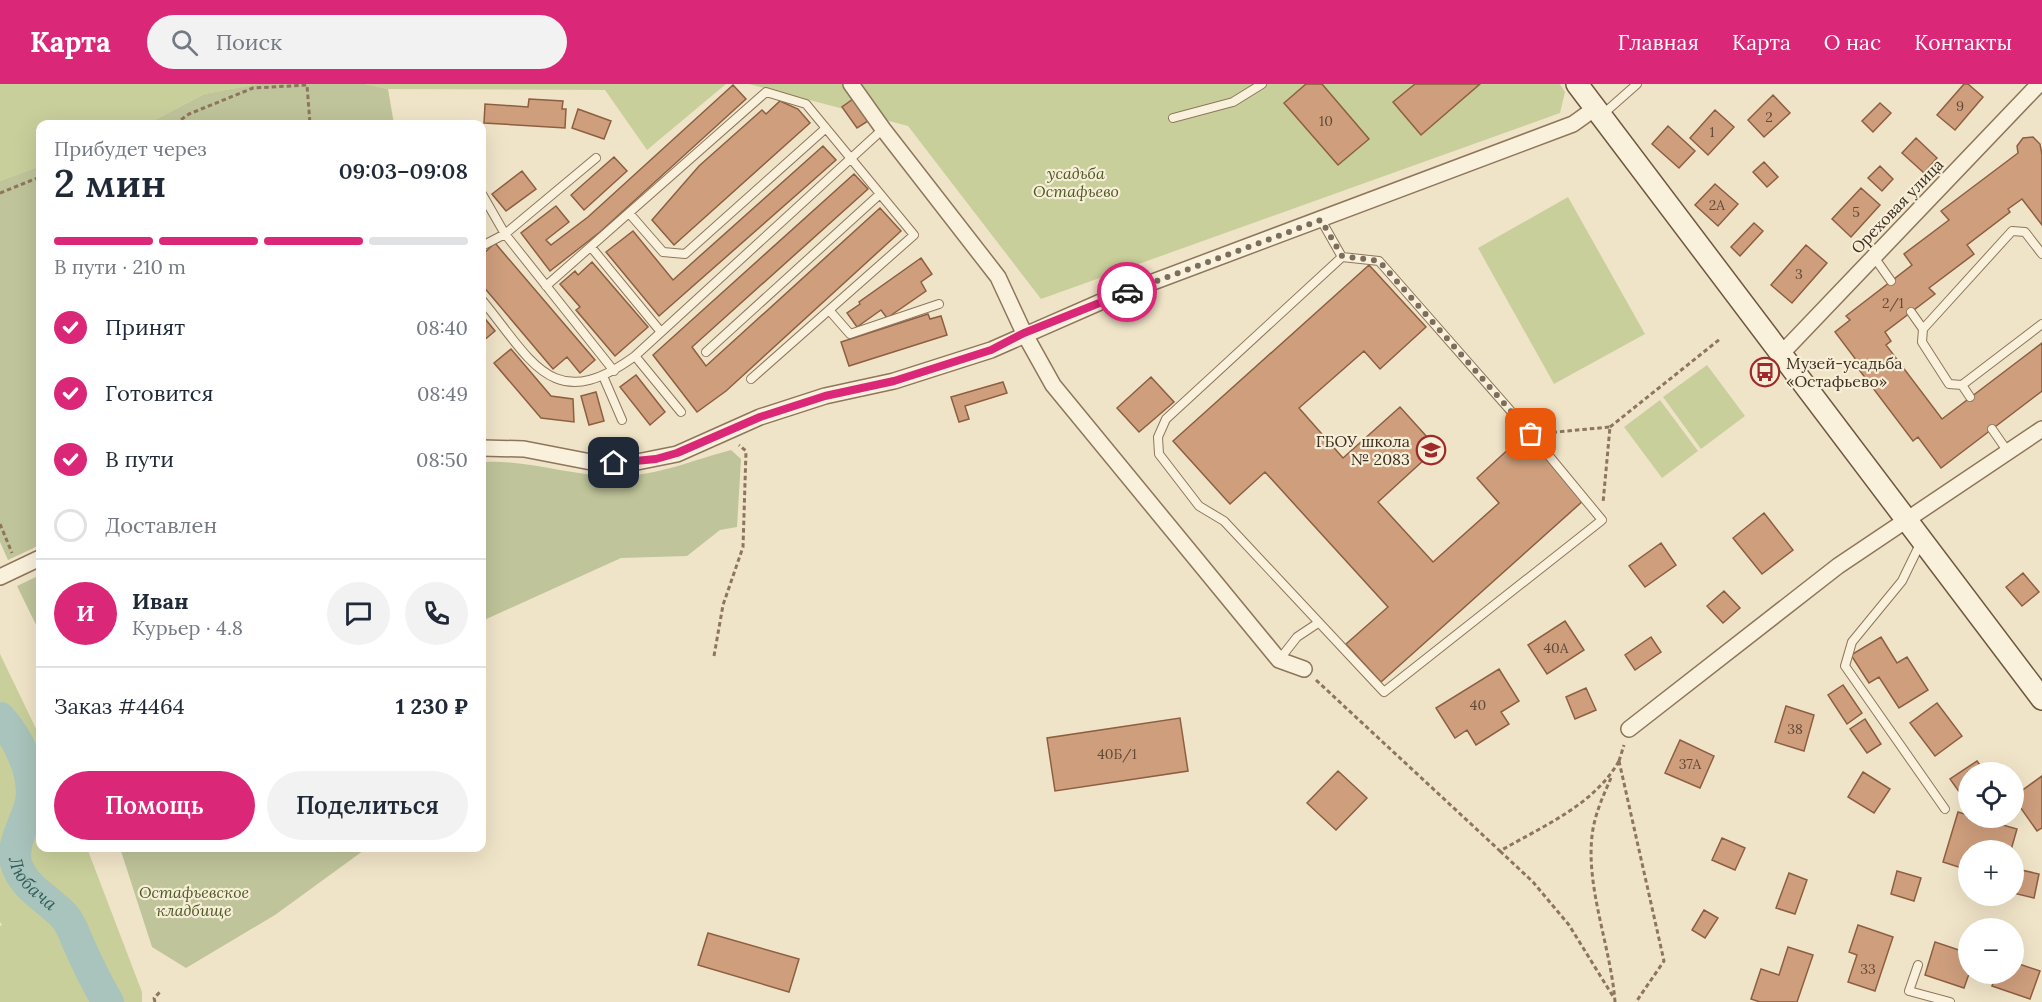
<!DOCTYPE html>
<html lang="ru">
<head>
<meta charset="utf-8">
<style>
  :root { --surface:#fff; --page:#f2f2f3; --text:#1f2937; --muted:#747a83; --line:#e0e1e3; --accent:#db2777 }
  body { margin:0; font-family:Lora,serif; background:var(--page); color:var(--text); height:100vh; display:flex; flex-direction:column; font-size:22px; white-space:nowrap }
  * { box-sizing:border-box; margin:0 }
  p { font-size:20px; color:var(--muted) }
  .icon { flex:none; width:33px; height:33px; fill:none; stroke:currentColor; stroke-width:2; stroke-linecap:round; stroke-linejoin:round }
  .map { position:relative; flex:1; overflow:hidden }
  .details { position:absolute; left:36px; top:36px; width:450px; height:732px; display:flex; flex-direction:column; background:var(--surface); border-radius:12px; box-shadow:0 6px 24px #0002 }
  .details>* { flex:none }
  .fabs { position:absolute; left:1958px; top:678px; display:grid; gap:12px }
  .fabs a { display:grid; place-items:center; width:66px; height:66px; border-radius:50%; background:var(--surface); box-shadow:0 6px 24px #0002; font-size:30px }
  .pin { position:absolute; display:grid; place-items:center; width:51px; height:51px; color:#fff; margin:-26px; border-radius:12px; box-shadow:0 3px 9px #0006 }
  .courier { position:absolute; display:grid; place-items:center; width:60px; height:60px; margin:-30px; border:4px solid #db2777; border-radius:50%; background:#fff; color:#222; box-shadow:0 2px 8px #0007 }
  .headline em { font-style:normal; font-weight:600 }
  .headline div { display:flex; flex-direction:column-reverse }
  .headline { display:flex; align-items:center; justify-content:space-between; height:102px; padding:0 18px }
  h1 { font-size:39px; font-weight:600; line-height:45px }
  .bar { display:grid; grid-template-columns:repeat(4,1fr); gap:9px 6px; align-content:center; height:72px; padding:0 18px }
  .bar i { height:8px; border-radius:4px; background:var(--line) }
  .bar .current { background:var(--accent) }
  .bar p { grid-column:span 4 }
  .line { display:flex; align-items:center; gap:15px; padding:0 18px; border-top:2px solid var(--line) }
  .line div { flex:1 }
  .round { display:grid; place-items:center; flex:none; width:63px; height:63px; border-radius:32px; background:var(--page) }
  ol { padding:0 18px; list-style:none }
  li { display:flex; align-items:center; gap:18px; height:66px }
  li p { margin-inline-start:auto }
  li .icon { padding:6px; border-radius:50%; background:var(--accent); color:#fff; stroke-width:4 }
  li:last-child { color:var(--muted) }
  li i { width:33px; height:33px; border:3px solid var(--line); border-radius:50% }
  .primary-button { display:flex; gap:12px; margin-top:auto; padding:12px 18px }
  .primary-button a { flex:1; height:69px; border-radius:36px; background:var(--accent); color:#fff; font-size:24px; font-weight:600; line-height:69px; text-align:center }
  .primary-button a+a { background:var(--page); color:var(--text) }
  header { display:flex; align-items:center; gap:36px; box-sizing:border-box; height:84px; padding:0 30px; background:var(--accent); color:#fff }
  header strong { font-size:28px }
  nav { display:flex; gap:33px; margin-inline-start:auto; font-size:21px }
  .search { width:420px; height:54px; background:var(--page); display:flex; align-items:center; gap:15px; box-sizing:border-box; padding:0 21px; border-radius:33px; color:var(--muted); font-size:22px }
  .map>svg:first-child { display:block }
  .green { fill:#c9cf9b }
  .cemetery { fill:#bfc49a }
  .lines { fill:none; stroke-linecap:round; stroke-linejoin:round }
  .river { stroke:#a9c4bc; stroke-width:32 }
  .building { fill:#cf9f7d; stroke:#8d5f41; stroke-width:1.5 }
  .lane-casing { stroke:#8d765c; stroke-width:10 }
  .street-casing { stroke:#8d765c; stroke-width:18 }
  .secondary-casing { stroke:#6f573f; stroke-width:24 }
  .path { stroke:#8d765c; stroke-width:3; stroke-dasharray:4.5 3; stroke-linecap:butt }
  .lane { stroke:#faf1dc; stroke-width:8 }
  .street { stroke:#faf1dc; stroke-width:15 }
  .secondary { stroke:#faf1dc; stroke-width:21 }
  .done { stroke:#7c6e5b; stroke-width:6; stroke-dasharray:0 10.8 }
  .route { stroke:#db2777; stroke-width:8 }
  .labels { text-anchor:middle; stroke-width:4.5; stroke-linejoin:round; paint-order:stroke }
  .number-label { font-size:14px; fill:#624a37 }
  .park-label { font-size:16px; font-style:italic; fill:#4d5a26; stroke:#f7eed8 }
  .street-label { font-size:16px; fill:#3d2e20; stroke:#f7eed8 }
  .poi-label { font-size:16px; fill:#3d2e20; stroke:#f7eed8; text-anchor:start }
  .water-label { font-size:18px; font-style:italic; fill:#2f5d5a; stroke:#f7eed8 }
</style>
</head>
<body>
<header>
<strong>Карта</strong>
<div class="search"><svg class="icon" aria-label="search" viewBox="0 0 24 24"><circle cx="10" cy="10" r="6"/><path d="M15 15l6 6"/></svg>Поиск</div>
<nav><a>Главная</a><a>Карта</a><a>О нас</a><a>Контакты</a></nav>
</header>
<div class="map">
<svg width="2042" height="918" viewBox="0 0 2042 918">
  <rect width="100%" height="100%" fill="#f0e4c8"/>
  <!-- green -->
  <path class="green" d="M0 0H257L204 10 147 40H40V82L0 97Z
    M365 0H726L647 66 605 6 388 5Z
    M749 0H1560L1565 8 1560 29 1041 215 908 42Z
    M1568 113 1645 250 1554 300 1478 164Z
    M1707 281 1745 332 1701 365 1663 313Z
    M1660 316 1698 367 1662 394 1624 343Z
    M0 570 40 653V764H87L142 908V918H0V842L2 841 0 838Z"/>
  <!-- cemetery -->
  <path class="cemetery" d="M257 0H365L388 5 394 40H147L204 10Z
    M40 82V461L8 476 0 458V97Z
    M731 366 741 375 737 443 720 446 687 472 621 474 482 537V378C526 375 570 392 614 392 656 393 692 376 731 366Z
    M40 491V549L17 502Z
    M120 764H367L275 831 186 884 152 863Z"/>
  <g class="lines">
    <!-- river -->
    <path class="river" id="s1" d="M0 634C18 654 36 690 31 718 27 737 11 759 16 779 23 804 49 815 65 833 71 840 75 852 79 861 88 881 97 900 108 918"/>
  </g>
  <!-- building -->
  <path class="building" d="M1306 0H1322L1369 55 1338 81 1284 19Z
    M1415 0H1480L1421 51 1393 18Z
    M1964 0H1968L1983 13 1955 46 1937 31Z
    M733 1 746 15 600 148 550 187 521 149 556 122 569 138 546 156 551 161 588 133Z
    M1773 11 1790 29 1764 53 1748 36Z
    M529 15 563 17 562 25H566L565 44 484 39 485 20 528 23Z
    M853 15 868 37 857 44 842 23Z
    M780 17 798 25 810 39 674 161 652 136 699 82 762 26 766 30Z
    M1880 19 1891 29 1873 48 1862 37Z
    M578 25 611 37 604 55 572 44Z
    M1715 26 1734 43 1708 71 1690 54Z
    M1668 42 1695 67 1679 84 1652 60Z
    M2033 53 2040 60 2042 71V141L2022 115 2008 125 2010 128 1967 161 1974 170 1929 204 1935 210 1885 248 1891 257 1886 261 1942 335 2042 259V307L1941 384 1918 353 1913 357 1857 283 1860 281 1835 248 1850 236 1846 232 1912 181 1904 170 1949 136 1941 127 2018 69 2017 62 2023 54Z
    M1916 54 1937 74 1924 89 1902 69Z
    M823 62 836 76 659 232 606 168 633 147 673 196Z
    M614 73 627 87 584 126 571 111Z
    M1764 78 1778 93 1767 103 1753 88Z
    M1880 82 1893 95 1882 107 1868 94Z
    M522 87 536 105 506 127 492 110Z
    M854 90 868 105 692 263 706 282 880 124 901 147 726 307 697 328 653 271Z
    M1715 100 1738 120 1718 142 1695 121Z
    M1861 104 1880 121 1851 153 1832 135Z
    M1754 139 1763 147 1740 172 1731 163Z
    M495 159 595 276 580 289 567 273 553 285 482 201V171Z
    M1806 161 1827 179 1792 219 1771 201Z
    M921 174 932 190 921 198 926 207 887 234 881 226 857 243 847 229 860 220 859 218Z
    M592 178 648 243 615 272 576 226 580 223 560 200 575 187 578 191Z
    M1369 181 1426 243 1380 285 1364 267 1299 324 1343 374 1400 323 1437 364 1378 418 1433 478 1499 419 1477 394 1525 350 1584 416 1381 598 1346 560 1388 523 1265 388 1230 420 1173 357Z
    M928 230 930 235 941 232 947 251 849 282 841 258Z
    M482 231 495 247 482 258Z
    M511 265 551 312 573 315 574 338 541 334 494 279Z
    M636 291 665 328 650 341 620 303Z
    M1151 293 1174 318 1139 348 1117 324Z
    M1003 298 1007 309 965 322 969 335 959 338 951 313Z
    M596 308 604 337 589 341 581 312Z
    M1764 429 1793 466 1762 490 1733 454Z
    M1661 459 1676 481 1645 503 1629 482Z
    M2023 489 2039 508 2022 522 2006 503Z
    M1724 507 1740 524 1723 539 1707 522Z
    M1565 537 1584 566 1547 590 1528 561Z
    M1651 553 1661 568 1635 586 1625 571Z
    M1881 553 1897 579 1907 573 1928 606 1899 624 1879 593 1869 599 1851 571Z
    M1499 585 1519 617 1501 628 1509 640 1476 661 1467 646 1455 654 1436 624Z
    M1843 601 1862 629 1847 640 1828 611Z
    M1586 604 1596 626 1575 635 1566 613Z
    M1937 619 1962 652 1935 672 1910 639Z
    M1786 622 1814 631 1804 667 1775 658Z
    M1180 634 1188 687 1055 707 1047 654Z
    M1865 635 1881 660 1867 669 1850 645Z
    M1680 656 1714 672 1700 704 1665 689Z
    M1977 677 1985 688H1968V714L1965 716 1950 695Z
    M1338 687 1367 714 1336 746 1307 719Z
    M1863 688 1890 705 1874 729 1848 713Z
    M2042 692V744L2037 747 2013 713Z
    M1958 728 1968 731V734H1978L2017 745 2011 766H1968V786L1943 778Z
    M1722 754 1745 764 1735 786 1712 776Z
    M2017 785 2039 790 2034 814 2013 809V793Z
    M1897 787 1921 794 1914 817 1891 810Z
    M1789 789 1807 796 1795 830 1776 824Z
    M1704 826 1718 834 1705 854 1692 846Z
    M1858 841 1893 853 1875 907 1848 898 1857 871 1849 868Z
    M708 849 799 875 789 908 698 881Z
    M1935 858 1968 869 1969 890 1964 904 1925 891Z
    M1788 863 1813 871 1797 918H1760L1751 915 1761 885 1779 891Z
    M2013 878 2040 887 2030 915 1992 902 1996 890H2013Z"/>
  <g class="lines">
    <!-- lane casing -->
    <g class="lane-casing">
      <path id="lane" d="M1602 31 1637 0
        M1173 34 1233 18 1262 0
        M482 110 505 150 614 287
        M629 129 663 168 685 170 826 44
        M1321 136 1342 173 1379 177 1531 350 1602 436 1384 608 1224 437 1199 422 1159 370 1158 353 1166 335 1342 173
        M482 162 505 150 596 74
        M591 163 661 248
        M2042 170 2025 148 2012 147 1923 245 1922 258 1949 300 1962 301 2042 240
        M1874 173 1891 197
        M546 202 766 8 806 20 914 151 751 295
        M482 216C532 277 553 332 635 272L883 45
        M829 226 850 250 939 220
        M1911 228 1923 245
        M706 268 880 110
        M635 272 681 328
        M603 292 622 336
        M1962 301 1970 313
        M1992 345 2008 368
        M1920 460 1902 497 1852 558 1845 582 1945 725
        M1279 576 1297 553 1318 539
        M1918 881 1909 907 1950 918"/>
    </g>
    <!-- street casing -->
    <g class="street-casing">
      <path id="street" d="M851 0 883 45 998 193 1024 249 1053 301 1279 576 1304 585
        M1782 269 2039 0
        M482 364 524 365 591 378 614 379 637 378 677 370 760 333 825 312 894 297 991 266 1105 216 1573 40 1594 25
        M0 493 40 474
        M1629 645 1838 482 2042 345"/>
    </g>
    <!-- secondary casing -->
    <g class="secondary-casing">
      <path id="secondary" d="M1577 0 2042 615"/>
    </g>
    <!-- path -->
    <path class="path" d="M175 40 189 30 253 4 307 1 310 40
      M0 109 40 93
      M1610 343 1720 255
      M1545 349 1610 343 1603 419
      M0 440 12 469
      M714 572 723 521 743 463 746 367 739 361
      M1316 596 1500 767C1543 742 1594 721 1619 677
      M1619 677 1624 661
      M1619 677 1664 877 1636 918
      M1611 694C1603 712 1594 732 1592 752 1586 805 1611 864 1615 918
      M1500 767 1533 798 1569 841 1614 914
      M155 918 154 914 160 908"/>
    <!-- lane -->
    <use href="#lane" class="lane"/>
    <!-- street -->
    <use href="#street" class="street"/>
    <!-- secondary -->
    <use href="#secondary" class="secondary"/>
  </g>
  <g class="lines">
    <!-- done -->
    <path class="done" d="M1127 208 1321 136 1342 172 1379 177 1531 350"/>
    <!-- route -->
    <path class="route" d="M614 379 656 375 677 369 760 333 825 312 894 297 991 266 1024 249 1127 208"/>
  </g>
  <!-- icons -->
  <defs>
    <g id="bus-ring" transform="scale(1.5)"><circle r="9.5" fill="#f7eed8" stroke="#9e2a2b" stroke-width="1.5"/><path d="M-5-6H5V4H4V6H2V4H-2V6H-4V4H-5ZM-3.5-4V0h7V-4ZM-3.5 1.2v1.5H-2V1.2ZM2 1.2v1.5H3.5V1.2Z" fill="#9e2a2b"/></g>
    <g id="school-ring" transform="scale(1.5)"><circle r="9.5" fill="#f7eed8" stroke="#9e2a2b" stroke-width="1.5"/><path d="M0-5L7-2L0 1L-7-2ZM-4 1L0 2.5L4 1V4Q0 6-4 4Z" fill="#9e2a2b"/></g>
  </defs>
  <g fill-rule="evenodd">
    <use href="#bus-ring" x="1765" y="288"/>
    <use href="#school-ring" x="1431" y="366"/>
  </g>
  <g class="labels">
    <!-- number labels -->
    <g class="number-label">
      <text x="1960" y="27">9</text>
      <text x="1769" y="38">2</text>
      <text x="1326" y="42">10</text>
      <text x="1712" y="53">1</text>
      <text x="1717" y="126">2А</text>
      <text x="1856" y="133">5</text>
      <text x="1799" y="195">3</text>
      <text x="1893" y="224">2/1</text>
      <text x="1556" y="569">40А</text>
      <text x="1478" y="626">40</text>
      <text x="1795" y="650">38</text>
      <text x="1117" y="675">40Б/1</text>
      <text x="1690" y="685">37А</text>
      <text x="1868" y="890">33</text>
    </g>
    <!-- park labels -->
    <g class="park-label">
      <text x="1076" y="95">усадьба<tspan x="1076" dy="18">Остафьево</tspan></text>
      <text x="194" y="814">Остафьевское<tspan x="194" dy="18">кладбище</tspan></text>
    </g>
    <!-- street labels -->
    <g class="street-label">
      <text transform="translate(1897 122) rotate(-46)" y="6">Ореховая улица</text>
    </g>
    <!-- poi labels -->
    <g class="poi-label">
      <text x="1786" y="285">Музей-усадьба<tspan x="1786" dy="18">«Остафьево»</tspan></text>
      <text x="1410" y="363" text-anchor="end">ГБОУ школа<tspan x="1410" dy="18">№ 2083</tspan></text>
    </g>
    <!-- water labels -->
    <g class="water-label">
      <text dy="6" stroke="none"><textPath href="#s1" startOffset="182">Любача</textPath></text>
    </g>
  </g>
</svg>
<div class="fabs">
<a><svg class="icon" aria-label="locate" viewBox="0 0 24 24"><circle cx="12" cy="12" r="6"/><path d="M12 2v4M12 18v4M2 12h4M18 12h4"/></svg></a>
<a>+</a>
<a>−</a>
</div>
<div class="pin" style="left:1531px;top:350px;background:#ea580c"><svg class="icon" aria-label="bag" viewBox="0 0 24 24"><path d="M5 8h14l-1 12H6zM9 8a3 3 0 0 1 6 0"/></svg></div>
<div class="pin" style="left:614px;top:379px;background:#1f2937"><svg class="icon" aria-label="home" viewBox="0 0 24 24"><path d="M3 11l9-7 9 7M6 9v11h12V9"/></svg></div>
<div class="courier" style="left:1127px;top:208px"><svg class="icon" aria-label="car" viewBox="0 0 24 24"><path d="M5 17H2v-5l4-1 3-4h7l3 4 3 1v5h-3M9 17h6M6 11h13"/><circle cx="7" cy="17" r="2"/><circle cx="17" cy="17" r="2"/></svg></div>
<section class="details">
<div class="headline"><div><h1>2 мин</h1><p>Прибудет через</p></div><em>09:03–09:08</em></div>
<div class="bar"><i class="current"></i><i class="current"></i><i class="current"></i><i></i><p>В пути · 210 m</p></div>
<ol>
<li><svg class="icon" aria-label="check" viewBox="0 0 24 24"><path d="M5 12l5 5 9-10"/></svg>Принят<p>08:40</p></li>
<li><svg class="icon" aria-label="check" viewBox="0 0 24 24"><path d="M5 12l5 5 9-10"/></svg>Готовится<p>08:49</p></li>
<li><svg class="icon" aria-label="check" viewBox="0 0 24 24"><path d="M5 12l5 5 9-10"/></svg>В пути<p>08:50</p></li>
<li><i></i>Доставлен</li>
</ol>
<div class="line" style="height:108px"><b class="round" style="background:var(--accent);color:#fff">И</b><div><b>Иван</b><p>Курьер · 4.8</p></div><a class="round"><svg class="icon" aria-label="chat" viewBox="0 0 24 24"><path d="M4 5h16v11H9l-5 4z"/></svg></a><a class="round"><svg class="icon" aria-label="phone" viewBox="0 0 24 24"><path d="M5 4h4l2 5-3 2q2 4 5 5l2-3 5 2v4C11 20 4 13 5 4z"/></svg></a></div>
<div class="line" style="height:78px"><div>Заказ #4464</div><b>1 230 ₽</b></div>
<div class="primary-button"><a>Помощь</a><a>Поделиться</a></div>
</section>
</div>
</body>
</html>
